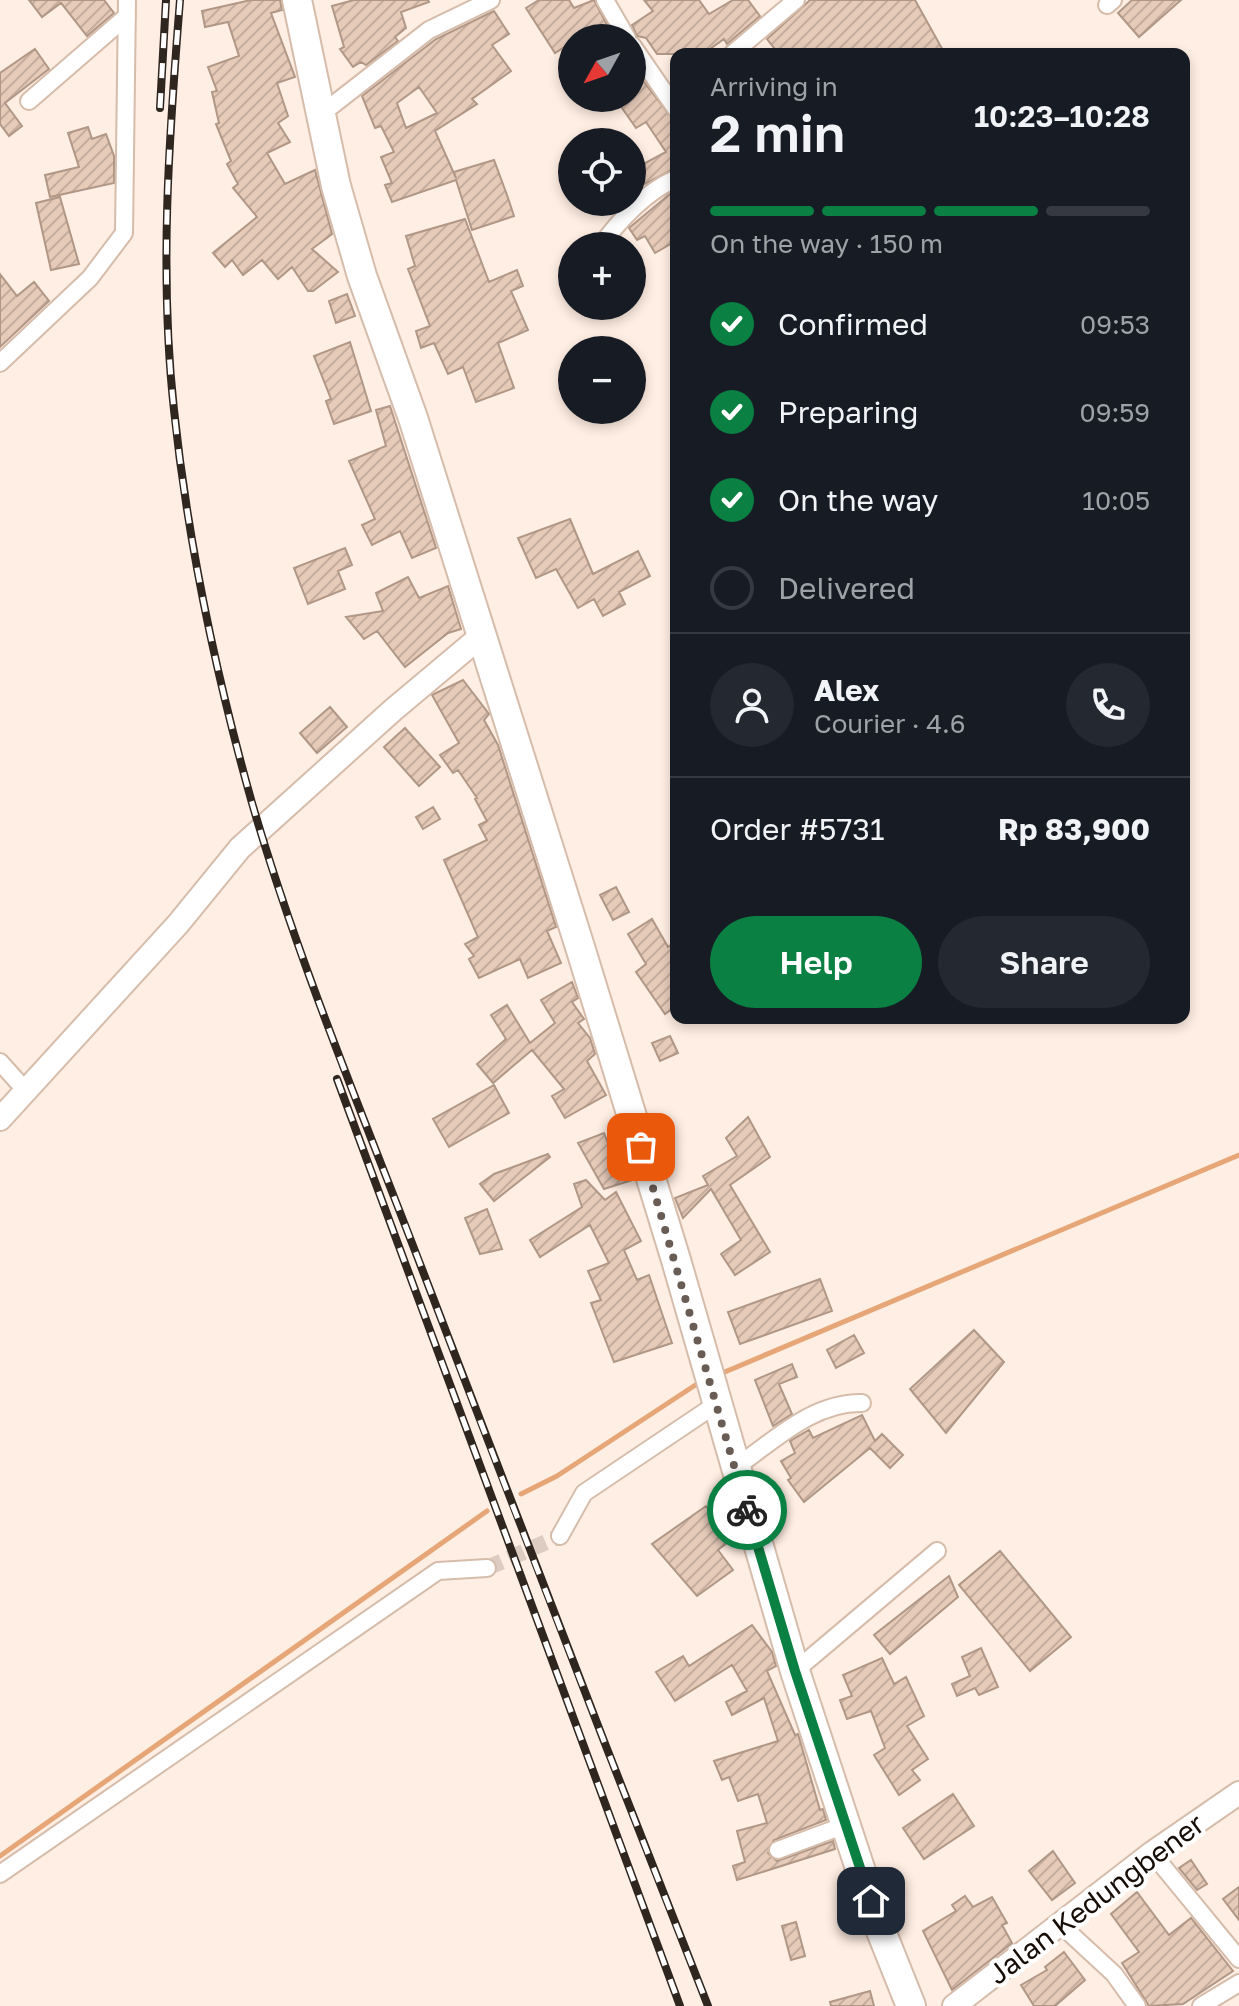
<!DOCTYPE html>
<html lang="en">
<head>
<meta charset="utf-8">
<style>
  :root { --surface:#171b24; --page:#242831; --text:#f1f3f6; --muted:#9ea1a6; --line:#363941; --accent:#0b8043 }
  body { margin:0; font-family:"Golos Text",sans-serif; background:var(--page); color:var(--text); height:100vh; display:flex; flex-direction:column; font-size:30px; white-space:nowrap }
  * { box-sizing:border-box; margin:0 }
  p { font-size:26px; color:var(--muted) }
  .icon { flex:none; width:44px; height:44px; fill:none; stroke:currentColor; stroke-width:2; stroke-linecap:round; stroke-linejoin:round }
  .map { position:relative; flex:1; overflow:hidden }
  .drawer { position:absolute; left:670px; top:48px; width:520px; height:976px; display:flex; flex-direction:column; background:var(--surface); border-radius:16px; box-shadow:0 4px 12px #0003 }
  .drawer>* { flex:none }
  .needle { width:52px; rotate:230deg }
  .controls { position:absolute; left:558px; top:24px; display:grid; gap:16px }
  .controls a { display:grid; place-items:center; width:88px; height:88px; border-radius:50%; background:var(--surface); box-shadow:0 4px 12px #0003; font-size:40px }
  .pin { position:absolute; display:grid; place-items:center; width:68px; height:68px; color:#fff; margin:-34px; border-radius:16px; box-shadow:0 4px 12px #0006 }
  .courier { position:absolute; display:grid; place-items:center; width:80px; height:80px; margin:-40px; border:6px solid #0b8043; border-radius:50%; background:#fff; color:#222; box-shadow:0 2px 10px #0007 }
  .summary em { font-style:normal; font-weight:600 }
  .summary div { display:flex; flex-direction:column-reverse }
  .summary { display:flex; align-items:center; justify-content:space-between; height:136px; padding:0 40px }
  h1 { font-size:52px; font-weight:600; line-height:60px }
  .bar { display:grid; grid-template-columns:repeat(4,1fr); gap:12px 8px; align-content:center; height:96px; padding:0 40px }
  .bar i { height:10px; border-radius:6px; background:var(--line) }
  .bar .selected { background:var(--accent) }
  .bar p { grid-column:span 4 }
  .line { display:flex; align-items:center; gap:20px; padding:0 40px; border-top:2px solid var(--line) }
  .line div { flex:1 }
  .round { display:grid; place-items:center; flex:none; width:84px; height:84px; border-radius:42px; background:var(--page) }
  ol { padding:0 40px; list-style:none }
  li { display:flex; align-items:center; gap:24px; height:88px }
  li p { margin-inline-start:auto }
  li .icon { padding:8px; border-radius:50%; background:var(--accent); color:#fff; stroke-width:4 }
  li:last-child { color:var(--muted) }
  li i { width:44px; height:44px; border:4px solid var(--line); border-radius:50% }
  .button { display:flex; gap:16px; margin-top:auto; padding:16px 40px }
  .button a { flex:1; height:92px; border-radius:48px; background:var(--accent); color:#fff; font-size:32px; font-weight:600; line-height:92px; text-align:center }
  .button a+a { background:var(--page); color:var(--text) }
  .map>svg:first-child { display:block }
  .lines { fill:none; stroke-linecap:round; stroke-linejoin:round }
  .stream { stroke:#e6a677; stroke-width:5 }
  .building { fill:url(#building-hatch); stroke:#b09786; stroke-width:2; fill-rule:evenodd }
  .street-tunnel { stroke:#dcccc2; stroke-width:16; stroke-dasharray:16 8; stroke-linecap:butt }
  .street-casing { stroke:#d6bcaa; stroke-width:20 }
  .secondary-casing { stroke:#d6bcaa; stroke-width:26 }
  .highway-casing { stroke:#d6bcaa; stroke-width:32 }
  .street { stroke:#fff; stroke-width:16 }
  .secondary { stroke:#fff; stroke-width:22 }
  .highway { stroke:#fff; stroke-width:28 }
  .rail-casing { stroke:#302620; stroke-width:8 }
  .rail { stroke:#fff; stroke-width:5; stroke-dasharray:15; stroke-linecap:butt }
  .done { stroke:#685c54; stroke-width:8; stroke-dasharray:0 14.4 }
  .route { stroke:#0b8043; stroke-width:10 }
  .labels { text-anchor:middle; stroke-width:8; stroke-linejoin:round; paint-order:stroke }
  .street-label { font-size:28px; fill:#160d07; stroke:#fff }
</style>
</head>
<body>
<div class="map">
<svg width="1239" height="2006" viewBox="0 0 1239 2006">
  <defs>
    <pattern id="building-hatch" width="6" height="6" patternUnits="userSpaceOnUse" patternTransform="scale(2)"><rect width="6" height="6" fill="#e6cbb9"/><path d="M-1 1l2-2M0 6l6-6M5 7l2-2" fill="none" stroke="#c5ad9e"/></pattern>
  </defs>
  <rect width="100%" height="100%" fill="#ffeee3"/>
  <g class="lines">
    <!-- stream -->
    <path class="stream" d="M720 1374 1239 1155
      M521 1494 557 1476 700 1382
      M0 1856 487 1511"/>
  </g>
  <!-- building -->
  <path class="building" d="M29 0H104L114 13 87 36 61 3 42 17Z
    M251 0H280L282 10 271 13 295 77 277 83 288 116 278 123 290 142 267 153 285 184 315 170 332 234 312 249 338 272 313 291H308L292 267 278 279 262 260 243 275 232 260 225 267 213 253 257 217 233 188 238 184 227 164 231 161 216 124 219 123 212 92 217 91 208 67 239 56 228 22 205 27 202 11Z
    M354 0H428L429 2 401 12 406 28 395 37 398 41 366 65 361 62 353 67 340 49 344 47 332 6Z
    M539 0H569L574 8 594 0 614 38H572V42L555 53 526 8Z
    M644 0H699L709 14 733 0H748L760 16 727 44 724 39 703 54H657L646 38 637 36 632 25 653 11Z
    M810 0H915L945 54H779L767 39Z
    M1132 0H1181L1139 37 1118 13Z
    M494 11 509 34 492 45 511 71 472 99 477 104 435 131 456 178 454 172 494 160 507 195 514 216 472 230 456 180 392 202 385 185 392 183 381 157 394 152 381 126 375 128 362 96 436 39ZM419 87 437 113 406 128 397 103Z
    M35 49 49 69 5 103 22 126 9 136 0 124V73Z
    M643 81 676 123V168L645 184 636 168 666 152 646 122 636 128 615 98H632V88Z
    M88 127 92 139 106 134 114 156V183L50 197 45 175 79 167 68 133Z
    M671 193 676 201V241L655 253 645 236 637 240 629 228Z
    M60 197 79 264 51 270 36 203Z
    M465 219 489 282 517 270 523 286 511 291 528 330 498 343 514 388 476 402 463 367 448 374 434 343 421 348 416 331 430 326 408 269 415 266 406 236Z
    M0 274 17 296 34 282 49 301 0 347Z
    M347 294 355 316 336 323 329 301Z
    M350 342 371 411 334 424 326 401 331 399 314 356Z
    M390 406 436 548 412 558 400 531 372 545 362 525 375 519 349 461 386 446 376 410Z
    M570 519 593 574 638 551 650 576 619 592 625 604 603 616 594 599 578 608 556 569 536 578 518 538Z
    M345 548 352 565 338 571 345 589 308 604 294 568Z
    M408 577 419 598 448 586 461 629 448 633 405 667 377 631 364 639 346 617 383 611 376 593Z
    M463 680 489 714 484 720 498 745 556 927 547 931 561 963 528 978 520 959 479 978 469 959 474 956 465 944 478 937 444 860 487 840 479 825 487 821 475 799 477 798 458 770 453 773 440 755 459 743 432 695Z
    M330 707 347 727 317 753 300 733Z
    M405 728 440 767 419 786 384 747Z
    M433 807 440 819 423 829 416 817Z
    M616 887 629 912 613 920 600 895Z
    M652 919 668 947 676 941V1006L665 1014 636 972 646 964 628 934Z
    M572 982 578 998 572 1002 584 1019 578 1023 590 1038 595 1054 587 1061 606 1095 565 1118 552 1096 564 1089 532 1050 493 1083 477 1064 506 1039 491 1015 507 1005 530 1043 555 1023 541 1000Z
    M670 1036 678 1053 660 1061 652 1043Z
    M494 1085 509 1113 449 1147 433 1119Z
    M748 1117 770 1157 730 1185 770 1252 735 1275 721 1254 741 1240 711 1189 683 1218 675 1198 708 1185 703 1176 737 1156 726 1138Z
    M604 1133 618 1170 628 1167 632 1180 604 1189 578 1143Z
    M548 1154 550 1157 494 1201 480 1184 494 1174Z
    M586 1180 605 1200 616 1192 641 1241 624 1250 637 1280 649 1275 672 1343 614 1362 591 1303 601 1300 588 1271 609 1263 590 1225 540 1257 530 1240 582 1207 574 1184Z
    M487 1209 502 1249 480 1254 465 1218Z
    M820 1279 832 1311 740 1344 728 1312Z
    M974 1330 1004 1362 946 1433 910 1389Z
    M854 1335 864 1353 836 1368 827 1350Z
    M792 1364 797 1377 779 1384 792 1414 773 1426 755 1380Z
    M862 1415 875 1441 882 1434 903 1455 890 1468 870 1448 804 1502 788 1480 791 1478 781 1461 795 1453 790 1441 809 1430 813 1438Z
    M706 1506 732 1539 718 1550 733 1570 697 1596 652 1544Z
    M1000 1551 1071 1637 1030 1671 959 1585Z
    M949 1576 958 1597 890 1654 874 1635Z
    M752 1625 772 1652 776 1666 767 1671 795 1735 798 1734 820 1810 823 1809 826 1820 774 1840 768 1853 777 1861 833 1841 835 1849 737 1880 733 1866 745 1862 737 1831 767 1823 758 1794 738 1801 729 1777 722 1780 714 1761 778 1741 764 1698 732 1715 726 1702 747 1691 732 1665 675 1701 656 1672 683 1656 689 1666Z
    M981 1648 998 1687 979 1695 975 1688 957 1696 952 1684 970 1676 962 1657Z
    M882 1658 894 1684 906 1677 924 1716 907 1726 928 1759 912 1770 920 1780 899 1795 874 1755 885 1748 871 1711 847 1719 840 1700 852 1696 843 1675Z
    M953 1794 974 1826 924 1859 903 1828Z
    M1053 1851 1075 1883 1052 1900 1029 1871Z
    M1191 1860 1207 1884 1197 1890 1179 1868Z
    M1239 1887V1920L1223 1899Z
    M1137 1892 1169 1935 1191 1918 1233 1971 1183 2004 1149 2006 1122 1963 1139 1952 1111 1914Z
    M965 1896 973 1907 992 1897 1007 1923 1002 1925 1012 1943 952 1990 923 1931 956 1911 952 1905Z
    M796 1922 805 1956 791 1960 782 1926Z
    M1064 1952 1085 1980 1055 2006H1034L1021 1985 1047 1970 1045 1967Z
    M870 1991 874 2006H831L830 2002Z"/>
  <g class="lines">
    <!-- street-tunnel -->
    <path class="street-tunnel" d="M487 1568 560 1536"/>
    <!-- street casing -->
    <g class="street-casing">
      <path id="street" d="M605 0 627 38
        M1107 5 1113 0
        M632 45 676 109
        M732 54 796 0
        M29 101 127 16
        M320 115 429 30 491 0
        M601 246C617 222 649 189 676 179
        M0 363 90 278 124 233 127 0
        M0 1062 26 1091
        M736 1467C775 1440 813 1402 862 1403
        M560 1536 584 1493 715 1405
        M795 1671 937 1551
        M778 1850 848 1824
        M1152 1853 1239 1959
        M0 1874 438 1571 487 1568
        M1061 1925 1114 1974 1137 2006
        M1201 2006 1239 1983"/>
    </g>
    <!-- secondary casing -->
    <g class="secondary-casing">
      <path id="secondary" d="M0 1119 178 924 240 848 393 710 480 637
        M954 2006 1152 1853 1239 1793"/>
    </g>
    <!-- highway casing -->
    <g class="highway-casing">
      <path id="highway" d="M297 0 336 186 362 276 413 418 580 947 676 1260 795 1671 879 1926 911 2006"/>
    </g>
    <!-- street -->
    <use href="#street" class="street"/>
    <!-- secondary -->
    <use href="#secondary" class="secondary"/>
    <!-- highway -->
    <use href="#highway" class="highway"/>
    <!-- rail casing -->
    <g class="rail-casing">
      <path id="rail" d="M180 0C169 137 159 273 174 410 188 543 216 675 252 803 298 961 363 1115 422 1269 516 1515 611 1761 708 2006
        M160 108 166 0
        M337 1079 680 2006"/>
    </g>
    <!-- rail -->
    <use href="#rail" class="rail"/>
  </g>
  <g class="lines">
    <!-- done -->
    <path class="done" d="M641 1147 747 1510"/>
    <!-- route -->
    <path class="route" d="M747 1510 795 1671 871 1901"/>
  </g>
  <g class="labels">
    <!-- street labels -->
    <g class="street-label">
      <text transform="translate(1096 1899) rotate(-37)" y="10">Jalan Kedungbener</text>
    </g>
  </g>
</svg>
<div class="controls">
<a><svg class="needle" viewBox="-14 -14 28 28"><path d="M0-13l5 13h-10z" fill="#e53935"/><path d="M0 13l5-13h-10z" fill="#9ea1a6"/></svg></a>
<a><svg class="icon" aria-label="locate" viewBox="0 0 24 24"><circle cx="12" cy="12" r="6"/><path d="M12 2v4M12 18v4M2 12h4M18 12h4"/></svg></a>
<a>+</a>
<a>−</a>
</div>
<div class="pin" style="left:641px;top:1147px;background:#ea580c"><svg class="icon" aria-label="bag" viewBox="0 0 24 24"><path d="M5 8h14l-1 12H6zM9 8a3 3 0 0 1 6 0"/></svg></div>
<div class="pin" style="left:871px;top:1901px;background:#1f2937"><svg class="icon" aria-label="home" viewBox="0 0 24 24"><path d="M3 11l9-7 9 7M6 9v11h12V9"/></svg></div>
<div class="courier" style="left:747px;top:1510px"><svg class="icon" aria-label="bike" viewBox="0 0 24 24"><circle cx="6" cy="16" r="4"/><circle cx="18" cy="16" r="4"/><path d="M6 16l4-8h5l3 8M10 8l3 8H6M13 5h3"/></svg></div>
<section class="drawer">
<div class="summary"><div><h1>2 min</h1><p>Arriving in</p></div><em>10:23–10:28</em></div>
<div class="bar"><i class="selected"></i><i class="selected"></i><i class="selected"></i><i></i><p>On the way · 150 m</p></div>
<ol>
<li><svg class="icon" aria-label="check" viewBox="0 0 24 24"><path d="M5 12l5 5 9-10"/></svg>Confirmed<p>09:53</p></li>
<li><svg class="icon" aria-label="check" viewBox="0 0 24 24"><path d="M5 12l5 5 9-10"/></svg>Preparing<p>09:59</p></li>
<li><svg class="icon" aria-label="check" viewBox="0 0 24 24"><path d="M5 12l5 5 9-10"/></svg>On the way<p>10:05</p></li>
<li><i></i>Delivered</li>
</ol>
<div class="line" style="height:144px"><a class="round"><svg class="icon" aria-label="person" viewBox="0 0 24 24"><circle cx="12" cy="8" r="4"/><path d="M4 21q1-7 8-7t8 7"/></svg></a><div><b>Alex</b><p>Courier · 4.6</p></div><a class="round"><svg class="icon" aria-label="phone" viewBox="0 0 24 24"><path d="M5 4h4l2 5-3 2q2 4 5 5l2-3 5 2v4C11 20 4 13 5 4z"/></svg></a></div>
<div class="line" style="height:104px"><div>Order #5731</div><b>Rp 83,900</b></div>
<div class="button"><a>Help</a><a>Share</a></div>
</section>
</div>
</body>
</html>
